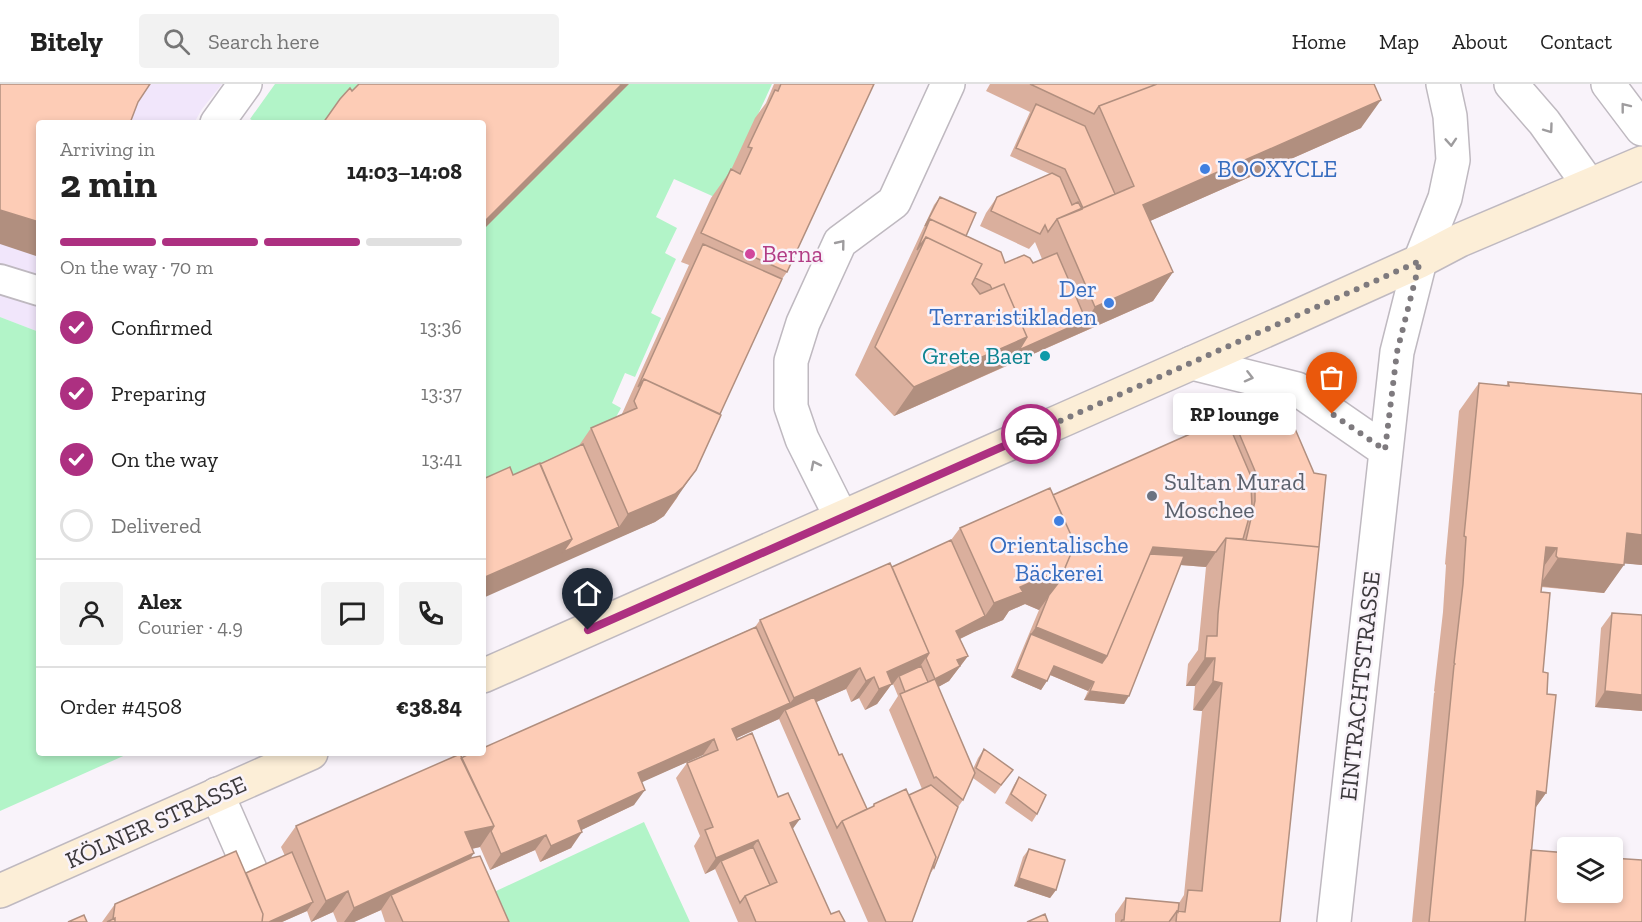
<!DOCTYPE html>
<html lang="en">
<head>
<meta charset="utf-8">
<style>
  :root { --surface:#fff; --page:#f2f2f2; --text:#222; --muted:#767676; --line:#e0e0e0; --accent:#ad3081 }
  body { margin:0; font-family:"Zilla Slab",serif; background:var(--page); color:var(--text); height:100vh; display:flex; flex-direction:column; font-size:22px; white-space:nowrap }
  * { box-sizing:border-box; margin:0 }
  p { font-size:20px; color:var(--muted) }
  .icon { flex:none; width:33px; height:33px; fill:none; stroke:currentColor; stroke-width:2; stroke-linecap:round; stroke-linejoin:round }
  .map { position:relative; flex:1; overflow:hidden }
  .panel { position:absolute; left:36px; top:36px; width:450px; height:636px; display:flex; flex-direction:column; background:var(--surface); border-radius:6px; box-shadow:0 3px 9px #0003 }
  .panel>* { flex:none }
  .fabs { position:absolute; left:1557px; top:753px; display:grid; gap:12px }
  .fabs a { display:grid; place-items:center; width:66px; height:66px; border-radius:6px; background:var(--surface); box-shadow:0 3px 9px #0003; font-size:30px }
  .pin { position:absolute; display:grid; place-items:center; width:51px; height:51px; color:#fff; margin:-62px -26px; border-radius:50% 50% 50% 0; rotate:-45deg; box-shadow:0 0 6px #0007 }
  .pin .icon { rotate:45deg }
  .courier { position:absolute; display:grid; place-items:center; width:60px; height:60px; margin:-30px; border:4px solid #ad3081; border-radius:50%; background:#fff; color:#222; box-shadow:0 2px 8px #0007 }
  .bubble { position:absolute; height:42px; border-radius:6px; background:var(--surface); box-shadow:0 3px 9px #0003; font-size:20px; font-weight:700; line-height:42px; text-align:center }
  .overview em { font-style:normal; font-weight:700 }
  .overview div { display:flex; flex-direction:column-reverse }
  .overview { display:flex; align-items:center; justify-content:space-between; height:102px; padding:0 24px }
  h1 { font-size:39px; font-weight:700; line-height:45px }
  .bar { display:grid; grid-template-columns:repeat(4,1fr); gap:9px 6px; align-content:center; height:72px; padding:0 24px }
  .bar i { height:8px; border-radius:4px; background:var(--line) }
  .bar .current { background:var(--accent) }
  .bar p { grid-column:span 4 }
  .line { display:flex; align-items:center; gap:15px; padding:0 24px; border-top:2px solid var(--line) }
  .line div { flex:1 }
  .round { display:grid; place-items:center; flex:none; width:63px; height:63px; border-radius:6px; background:var(--page) }
  ol { padding:0 24px; list-style:none }
  li { display:flex; align-items:center; gap:18px; height:66px }
  li p { margin-inline-start:auto }
  li .icon { padding:6px; border-radius:50%; background:var(--accent); color:#fff; stroke-width:4 }
  li:last-child { color:var(--muted) }
  li i { width:33px; height:33px; border:3px solid var(--line); border-radius:50% }
  header { display:flex; align-items:center; gap:36px; box-sizing:border-box; height:84px; padding:0 30px; background:var(--surface); border-bottom:2px solid var(--line) }
  header strong { font-size:28px }
  nav { display:flex; gap:33px; margin-inline-start:auto; font-size:21px }
  .search { width:420px; height:54px; background:var(--page); display:flex; align-items:center; gap:15px; box-sizing:border-box; padding:0 21px; border-radius:6px; color:var(--muted); font-size:22px }
  .map>svg:first-child { display:block }
  .commercial { fill:#f1e6fb }
  .green { fill:#b2f4c8 }
  .lines { fill:none; stroke-linecap:round; stroke-linejoin:round }
  .service-casing { stroke:#bfb9c0; stroke-width:32 }
  .minor-casing { stroke:#bfb9c0; stroke-width:36 }
  .secondary-casing { stroke:#bfb9c0; stroke-width:36 }
  .service { stroke:#fff; stroke-width:28 }
  .minor { stroke:#fff; stroke-width:33 }
  .secondary { stroke:#fceed7; stroke-width:33 }
  .wall { fill:#daaf9d; fill-rule:evenodd }
  .shaded-wall { fill:#b18f7f }
  .building { fill:#fdccb6; stroke:#b18f7f; stroke-width:1.5 }
  .oneway { stroke:#9e9c9e }
  .done { stroke:#7e7a7e; stroke-width:6; stroke-dasharray:0 10.8 }
  .route { stroke:#ad3081; stroke-width:8 }
  .shop-dot { fill:#3f7fe0; stroke:#f9f3fa; stroke-width:2 }
  .hotel-dot { fill:#d1479c; stroke:#f9f3fa; stroke-width:2 }
  .culture-dot { fill:#0f9aa8; stroke:#f9f3fa; stroke-width:2 }
  .worship-dot { fill:#6b7280; stroke:#f9f3fa; stroke-width:2 }
  .labels { text-anchor:middle; stroke-width:5; stroke-linejoin:round; paint-order:stroke }
  .shop-label { font-size:24px; fill:#366cbe; stroke:#f9f3fa; text-anchor:start }
  .hotel-label { font-size:24px; fill:#b23c85; stroke:#f9f3fa; text-anchor:start }
  .culture-label { font-size:24px; fill:#0d838f; stroke:#f9f3fa; text-anchor:end }
  .worship-label { font-size:24px; fill:#5b616d; stroke:#f9f3fa; text-anchor:start }
  .street-label { font-size:24px; fill:#3c393c; stroke:#f9f3fa }
</style>
</head>
<body>
<header>
<strong>Bitely</strong>
<div class="search"><svg class="icon" aria-label="search" viewBox="0 0 24 24"><circle cx="10" cy="10" r="6"/><path d="M15 15l6 6"/></svg>Search here</div>
<nav><a>Home</a><a>Map</a><a>About</a><a>Contact</a></nav>
</header>
<div class="map">
<svg width="1642" height="838" viewBox="0 0 1642 838">
  <rect width="100%" height="100%" fill="#f9f3fa"/>
  <!-- commercial -->
  <path class="commercial" d="M0 0H222L202 25 194 39H39V248L0 233Z"/>
  <!-- green -->
  <path class="green" d="M275 0H772L719 115 674 95 656 133 677 144 665 169 676 175 651 229 661 234 635 293 625 289 612 319 621 324 610 344 614 353 483 416V39H257L250 35Z
    M0 233 39 248V669H130L0 727Z
    M644 738 690 838H508L494 808Z"/>
  <g class="lines">
    <!-- service casing -->
    <g class="service-casing">
      <path id="service" d="M0 195 39 207"/>
    </g>
    <!-- minor casing -->
    <g class="minor-casing">
      <path id="minor" d="M1511 0 1544 38 1589 101
        M1608 0 1642 45
        M217 39 245 0
        M1192 279 1297 305 1385 366
        M841 433 802 355 791 323V277L803 239 840 158 894 118 948 0
        M217 710 253 792
        M1334 838 1397 268 1420 177 1445 114 1453 76 1450 32 1443 0"/>
    </g>
    <!-- secondary casing -->
    <g class="secondary-casing">
      <path id="secondary" d="M483 592 1287 237 1420 177 1460 156 1642 79
        M0 807 311 669"/>
    </g>
    <!-- service -->
    <use href="#service" class="service"/>
    <!-- minor -->
    <use href="#minor" class="minor"/>
    <!-- secondary -->
    <use href="#secondary" class="secondary"/>
  </g>
  <!-- wall -->
  <path class="wall" d="M774 0H874L787 188 782 195 677 414 664 432 655 438 608 458 513 391 578 363 591 344 621 332 689 181 681 178 711 114 731 86 755 34 766 19Z
    M990 0H1374L1361 44 1150 137 1173 188 1153 217 894 332 855 291 920 151 934 121 940 113 966 152 1005 179H1033L1042 175 1035 158 1029 165 980 142 986 129 997 113 1050 90 1010 72 1030 28 986 7Z
    M1508 298 1642 310V481L1624 479 1604 509 1541 503 1543 588 1547 610 1546 709 1535 724 1531 766 1642 838H1412L1434 609 1435 608 1434 607 1443 528 1446 481 1445 480 1459 327 1479 299 1506 302Z
    M1272 326 1280 838H1115V830L1126 814 1179 819 1184 811 1202 627 1193 626 1195 602H1186L1188 580 1198 566 1206 483 1180 481 1124 620 1084 616 1088 607 1050 591 1041 606 1011 593 1039 526 1025 520 1009 527 1003 536 974 548 960 555 968 572 949 597 938 603 973 685 978 674 984 665 1013 686 995 710 973 694 963 716 958 723 934 784 930 790 912 838H868L779 635 737 654 778 713 831 830 845 838H738L715 785 705 790 694 762 700 752 676 694 687 679 704 672 703 671 641 698 634 721 581 746 571 764 540 778 535 766 490 786 480 763 472 765 471 774 509 838H385L381 826 354 838H337L333 828 311 838 307 827 282 838H102L115 820 246 789 285 772 281 763 296 742 461 674 755 543 760 536 892 483 951 456 960 444 1232 347 1236 342ZM893 600 898 612 889 626 922 705 909 711 874 720 872 723 867 725 839 671 816 618 846 605 851 618 859 614 865 626 877 620 891 601Z
    M1612 529 1642 627 1595 623 1601 544Z
    M1019 693 1037 730 1032 738 1005 719 1014 701Z
    M1029 765 1056 806 1050 814 1014 802 1023 773Z"/>
  <!-- shaded-wall -->
  <path class="shaded-wall" d="M622 0H629L483 146V139Z
    M1381 16 1361 44 1123 149 1143 121Z
    M0 126 39 138V173L0 160Z
    M1173 188 1153 217 1076 251 1095 223Z
    M1086 236 1076 251 1008 281 1019 266Z
    M1027 253 1008 281 894 332 914 303Z
    M696 386 664 432 655 438 483 514V494L572 455 619 443 628 430Z
    M1627 449 1642 451V481L1607 478Z
    M1153 463 1216 468 1206 483 1144 478Z
    M1546 463 1557 464 1537 492Z
    M1558 474 1624 481 1604 509 1539 502Z
    M1045 492 1059 498 1039 526 1025 520 1009 527 1003 536 974 548 945 562 956 547 985 532 994 519 1020 503Z
    M1036 543 1107 572 1096 588 1031 550Z
    M929 569 915 590 899 592 893 600 891 601 877 620 865 626 879 605 887 588Z
    M968 572 949 597 924 611 935 595 957 576Z
    M1205 574H1215L1195 602H1186Z
    M1054 582 1094 598 1088 607 1048 590Z
    M860 584 846 605 787 631 785 626 779 635 721 661 732 645 790 619 794 614Z
    M1017 585 1047 597 1041 606 1011 593Z
    M874 593 859 614 851 618 866 597Z
    M1213 597 1222 599 1202 627 1193 626Z
    M1090 607 1129 612 1124 620 1084 616Z
    M1605 607 1642 611V627L1595 623Z
    M714 655 703 671 627 705 638 689Z
    M645 706 634 721 567 753 578 737Z
    M1537 707 1546 709 1526 737Z
    M800 735 789 750 790 739Z
    M494 742 480 763 451 769 465 748Z
    M582 748 571 764 540 778 551 762Z
    M546 751 535 766 490 786 501 770Z
    M758 756 747 771 721 777 715 785 705 790 716 774Z
    M474 769 460 790 391 811 381 826 354 838H344L354 824Z
    M1019 794 1056 806 1050 814 1014 802Z
    M348 807 333 828 311 838 326 817Z
    M313 818 307 827 282 838H269Z"/>
  <!-- building -->
  <path class="building" d="M0 0H150L138 18 130 39H39V138L0 126Z
    M359 0H622L483 139V39H323L340 15 350 4 352 7Z
    M781 0H874L787 188 701 149 731 85 740 90 752 64 748 63 775 6 778 7Z
    M1030 0H1157L1099 22 1094 30Z
    M1157 0H1374L1381 16 1143 121 1173 188 1095 223 1057 135 1134 102 1099 22Z
    M1036 20 1085 42 1115 110 1083 124 1065 85 1016 64Z
    M1052 89 1060 93 1072 121 1078 118 1082 125 1057 135 1048 148 1045 141 1040 150 991 127 997 113Z
    M940 113 976 129 966 152 930 135 925 142Z
    M930 135 1001 168 1005 179 1024 171 1030 174 1033 179 1057 169 1086 236 1019 266 1027 253 1004 200 992 205 990 201 975 194 982 180 926 153 917 166Z
    M926 153 982 180 972 200 980 210 1004 200 1027 253 914 303 875 263Z
    M703 160 782 195 720 330 644 295 638 303Z
    M644 295 721 331 696 386 683 403 675 410 628 430 591 344 637 324 634 317Z
    M1508 298 1642 310V451L1627 449 1624 481 1558 474 1556 472 1557 464 1546 463 1541 508 1550 509 1543 588 1548 589 1547 610 1556 611 1546 709 1537 707 1525 838H1429L1454 581 1455 580 1454 579 1463 500 1466 453 1464 452 1479 299 1509 302Z
    M1272 326 1290 333 1314 389 1326 391 1319 463 1246 456 1255 417V395L1258 394 1236 342Z
    M1226 334 1253 397 1251 401 1252 423 1243 455 1226 454 1216 468 1153 463 1107 572 1036 543 1049 511 1059 498 1075 460 1053 411Z
    M583 360 619 443 563 468 572 455 540 380Z
    M540 379 572 455 483 494V395L510 383 513 391Z
    M1050 404 1075 460 1059 498 1045 492 1020 503 1023 508 994 519 960 444Z
    M1226 454 1319 463 1280 838H1176L1177 827 1185 828 1188 806 1202 807 1222 599 1213 597 1215 574H1205L1207 552H1217L1218 530Z
    M951 456 985 532 956 547 968 572 957 576 960 582 935 595 926 574 929 569 892 483Z
    M1150 470 1184 472 1129 612 1090 607 1094 598 1054 582 1047 597 1017 585 1031 550 1102 579 1107 572Z
    M890 479 929 569 887 588 892 600 879 605 874 593 866 597 860 584 794 614 760 536Z
    M1612 529 1642 531V611L1605 607Z
    M756 543 790 619 732 645 737 656 752 649 778 713 788 709 800 735 790 739 831 830 839 827 845 838H756L745 812 777 798 758 756 716 774 705 746 713 743 687 679 718 666 714 655 638 689 645 706 578 737 582 748 551 762 546 751 501 770 491 747 494 742 461 674 471 669H483V664Z
    M921 582 928 598 905 608 899 592Z
    M935 595 975 689 963 716 936 693 934 694 900 610Z
    M814 613 839 671 842 670 867 725 842 737 837 744 785 626Z
    M984 665 1013 686 1001 701 976 684Z
    M460 670 494 742 465 748 474 769 354 824 348 807 326 817 296 742Z
    M1019 693 1046 711 1037 730 1011 710Z
    M931 701 958 723 934 784 933 782 936 773 909 711Z
    M906 705 936 773 912 838H886L842 737 874 722V720Z
    M753 763 770 801 745 812 740 819 721 777Z
    M1029 765 1065 776 1056 806 1019 794Z
    M1531 766 1568 769V808H1612V774L1642 776V838H1525Z
    M236 767 263 830 262 838H115V834L113 835 115 820Z
    M292 768 313 818 269 838H262L263 830 246 789Z
    M480 772 509 838H403L391 811 471 774Z
    M1126 814 1179 819 1178 828 1177 827 1169 838H1121L1122 836H1124Z
    M1045 830 1048 838H1027Z
    M84 831 87 838H68Z
    M115 834V838H107Z"/>
  <!-- one-way arrows -->
  <defs><path id="oneway-chevron" d="M-2-3.5L2.5 0L-2 3.5" fill="none" stroke-width="1.6" stroke-linecap="round" stroke-linejoin="round" transform="scale(1.5)"/></defs>
  <g class="oneway">
    <use href="#oneway-chevron" transform="translate(1625 23) rotate(-128)"/>
    <use href="#oneway-chevron" transform="translate(1549 45) rotate(54)"/>
    <use href="#oneway-chevron" transform="translate(1451 58) rotate(86)"/>
    <use href="#oneway-chevron" transform="translate(841 160) rotate(-51)"/>
    <use href="#oneway-chevron" transform="translate(1249 293) rotate(14)"/>
    <use href="#oneway-chevron" transform="translate(815 381) rotate(-117)"/>
  </g>
  <g class="lines">
    <!-- done -->
    <path class="done" d="M1031 350 1420 177 1397 268 1385 366 1332 330"/>
    <!-- route -->
    <path class="route" d="M588 546 1031 350"/>
  </g>
  <!-- markers -->
  <g class="shop-dot">
    <circle cx="1205" cy="85" r="6"/>
    <circle cx="1109" cy="219" r="6"/>
    <circle cx="1059" cy="437" r="6"/>
  </g>
  <circle class="hotel-dot" cx="750" cy="170" r="6"/>
  <circle class="culture-dot" cx="1045" cy="272" r="6"/>
  <circle class="worship-dot" cx="1152" cy="412" r="6"/>
  <g class="labels">
    <!-- shop labels -->
    <g class="shop-label">
      <text x="1217" y="93">BOOXYCLE</text>
      <text x="1097" y="213" text-anchor="end">Der<tspan x="1097" dy="28">Terraristikladen</tspan></text>
      <text x="1059" y="469" text-anchor="middle">Orientalische<tspan x="1059" dy="28">Bäckerei</tspan></text>
    </g>
    <!-- hotel labels -->
    <g class="hotel-label">
      <text x="762" y="178">Berna</text>
    </g>
    <!-- culture labels -->
    <g class="culture-label">
      <text x="1033" y="280">Grete Baer</text>
    </g>
    <!-- worship labels -->
    <g class="worship-label">
      <text x="1164" y="406">Sultan Murad<tspan x="1164" dy="28">Moschee</tspan></text>
    </g>
    <!-- street labels -->
    <g class="street-label">
      <text transform="translate(1360 602) rotate(-84)" y="8">EINTRACHTSTRASSE</text>
      <text transform="translate(156 738) rotate(-24)" y="8">KÖLNER STRASSE</text>
    </g>
  </g>
</svg>
<div class="fabs">
<a><svg class="icon" aria-label="layers" viewBox="0 0 24 24"><path d="M12 4l9 5-9 5-9-5zM3 14l9 5 9-5"/></svg></a>
</div>
<div class="pin" style="left:1332px;top:330px;background:#ea580c"><svg class="icon" aria-label="bag" viewBox="0 0 24 24"><path d="M5 8h14l-1 12H6zM9 8a3 3 0 0 1 6 0"/></svg></div>
<div class="pin" style="left:588px;top:546px;background:#1f2937"><svg class="icon" aria-label="home" viewBox="0 0 24 24"><path d="M3 11l9-7 9 7M6 9v11h12V9"/></svg></div>
<div class="courier" style="left:1031px;top:350px"><svg class="icon" aria-label="car" viewBox="0 0 24 24"><path d="M5 17H2v-5l4-1 3-4h7l3 4 3 1v5h-3M9 17h6M6 11h13"/><circle cx="7" cy="17" r="2"/><circle cx="17" cy="17" r="2"/></svg></div>
<div class="bubble" style="left:1173px;top:309px;width:123px">RP lounge</div>
<section class="panel">
<div class="overview"><div><h1>2 min</h1><p>Arriving in</p></div><em>14:03–14:08</em></div>
<div class="bar"><i class="current"></i><i class="current"></i><i class="current"></i><i></i><p>On the way · 70 m</p></div>
<ol>
<li><svg class="icon" aria-label="check" viewBox="0 0 24 24"><path d="M5 12l5 5 9-10"/></svg>Confirmed<p>13:36</p></li>
<li><svg class="icon" aria-label="check" viewBox="0 0 24 24"><path d="M5 12l5 5 9-10"/></svg>Preparing<p>13:37</p></li>
<li><svg class="icon" aria-label="check" viewBox="0 0 24 24"><path d="M5 12l5 5 9-10"/></svg>On the way<p>13:41</p></li>
<li><i></i>Delivered</li>
</ol>
<div class="line" style="height:108px"><a class="round"><svg class="icon" aria-label="person" viewBox="0 0 24 24"><circle cx="12" cy="8" r="4"/><path d="M4 21q1-7 8-7t8 7"/></svg></a><div><b>Alex</b><p>Courier · 4.9</p></div><a class="round"><svg class="icon" aria-label="chat" viewBox="0 0 24 24"><path d="M4 5h16v11H9l-5 4z"/></svg></a><a class="round"><svg class="icon" aria-label="phone" viewBox="0 0 24 24"><path d="M5 4h4l2 5-3 2q2 4 5 5l2-3 5 2v4C11 20 4 13 5 4z"/></svg></a></div>
<div class="line" style="height:78px"><div>Order #4508</div><b>€38.84</b></div>
</section>
</div>
</body>
</html>
